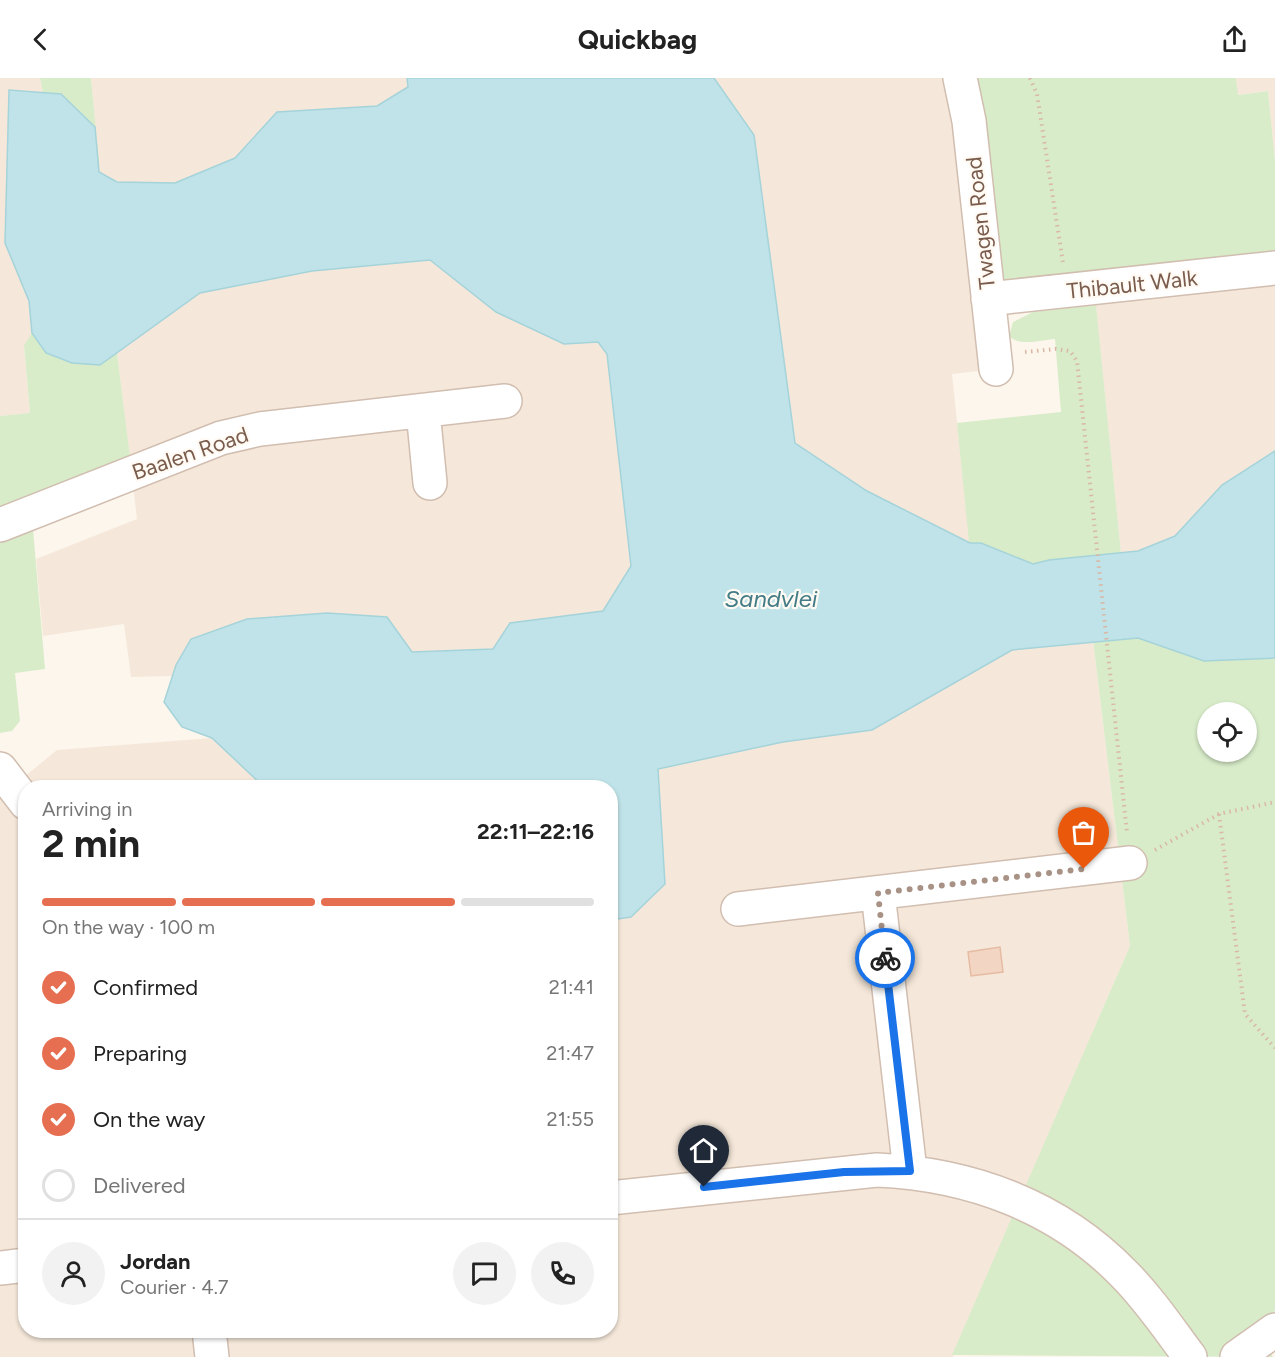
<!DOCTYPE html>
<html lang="en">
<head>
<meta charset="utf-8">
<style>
  :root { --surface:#fff; --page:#f2f2f2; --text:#222; --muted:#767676; --line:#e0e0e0; --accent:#e76f51 }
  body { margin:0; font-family:Figtree,sans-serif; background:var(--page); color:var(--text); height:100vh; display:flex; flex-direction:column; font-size:22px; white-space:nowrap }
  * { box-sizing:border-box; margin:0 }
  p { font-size:20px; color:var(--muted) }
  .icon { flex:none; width:33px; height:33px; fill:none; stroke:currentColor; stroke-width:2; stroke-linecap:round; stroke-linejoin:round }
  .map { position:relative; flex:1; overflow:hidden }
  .panel { position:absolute; left:18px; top:702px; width:600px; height:558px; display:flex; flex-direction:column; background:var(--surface); border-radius:24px; box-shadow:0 2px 4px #0004 }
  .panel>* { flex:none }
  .buttons { position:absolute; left:1197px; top:624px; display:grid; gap:12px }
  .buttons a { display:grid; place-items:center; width:60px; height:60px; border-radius:50%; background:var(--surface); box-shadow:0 2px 4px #0004; font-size:30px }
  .pin { position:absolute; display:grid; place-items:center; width:51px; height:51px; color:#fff; margin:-62px -26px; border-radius:50% 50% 50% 0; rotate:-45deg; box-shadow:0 0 6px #0007 }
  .pin .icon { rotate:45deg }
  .courier { position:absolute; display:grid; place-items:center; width:60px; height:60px; margin:-30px; border:4px solid #1a73e8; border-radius:50%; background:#fff; color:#222; box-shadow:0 2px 8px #0007 }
  .overview em { font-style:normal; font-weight:700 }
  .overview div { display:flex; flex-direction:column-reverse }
  .overview { display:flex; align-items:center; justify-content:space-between; height:102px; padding:0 24px }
  h1 { font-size:39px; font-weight:700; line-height:45px }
  .bar { display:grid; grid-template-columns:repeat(4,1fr); gap:9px 6px; align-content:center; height:72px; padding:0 24px }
  .bar i { height:8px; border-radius:4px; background:var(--line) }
  .bar .selected { background:var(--accent) }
  .bar p { grid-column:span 4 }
  .line { display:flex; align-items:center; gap:15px; padding:0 24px; border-top:2px solid var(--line) }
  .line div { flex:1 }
  .round { display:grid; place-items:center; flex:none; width:63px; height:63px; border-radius:32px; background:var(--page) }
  ol { padding:0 24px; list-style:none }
  li { display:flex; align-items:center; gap:18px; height:66px }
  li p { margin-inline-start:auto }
  li .icon { padding:6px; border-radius:50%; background:var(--accent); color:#fff; stroke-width:4 }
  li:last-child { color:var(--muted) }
  li i { width:33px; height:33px; border:3px solid var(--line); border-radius:50% }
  header { display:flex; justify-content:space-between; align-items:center; height:78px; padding:0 24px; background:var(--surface); font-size:27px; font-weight:700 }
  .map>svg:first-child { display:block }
  .residential { fill:#f5e8da }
  .green { fill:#d8ecc9; fill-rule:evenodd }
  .water { fill:#bfe3e8; stroke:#a5d3da; stroke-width:1.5 }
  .building { fill:#f3d5c3; stroke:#e6bba3; stroke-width:1.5 }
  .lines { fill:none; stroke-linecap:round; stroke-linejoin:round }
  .minor-casing { stroke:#d1beb0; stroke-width:36 }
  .path { stroke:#d9b8a5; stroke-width:4; stroke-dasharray:1.5 4.5; stroke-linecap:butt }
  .minor { stroke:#fff; stroke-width:33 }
  .done { stroke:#a89285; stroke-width:6; stroke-dasharray:0 10.8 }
  .route { stroke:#1a73e8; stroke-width:8 }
  .labels { text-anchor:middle; stroke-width:4.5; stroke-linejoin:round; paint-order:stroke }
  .street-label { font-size:22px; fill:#7a5c4d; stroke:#fffaf3 }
  .water-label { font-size:24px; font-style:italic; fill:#437c86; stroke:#fffaf3 }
</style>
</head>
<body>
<header><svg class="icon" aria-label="back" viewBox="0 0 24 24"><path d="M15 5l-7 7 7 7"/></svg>Quickbag<svg class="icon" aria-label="share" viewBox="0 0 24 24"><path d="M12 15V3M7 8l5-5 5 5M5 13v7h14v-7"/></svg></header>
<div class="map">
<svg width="1275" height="1279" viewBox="0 0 1275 1279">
  <rect width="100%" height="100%" fill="#fdf6ec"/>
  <!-- residential -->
  <path class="residential" d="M0 0H40L43 15 9 12 5 165 29 223 32 255 24 268 30 335 0 338Z
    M91 0H407L408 9 377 28 277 34 235 80 175 105 117 104 99 95Z
    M714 0H960L996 291 952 296 970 465 867 413 795 365 754 57Z
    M1236 0H1275V83L1268 13 1237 17Z
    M430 182 496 234 564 266 598 264 607 276 631 488 603 533 511 545 493 571 412 574 387 539 327 535 247 541 176 587 173 598 131 599 124 546 43 558 36 481 137 441 117 275 200 215 312 193Z
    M1275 190V373L1222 407 1175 458 1138 473 1121 475 1094 210Z
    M1093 562 1130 868 953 1279H0V691L13 708 57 672 212 660 264 709 26 710V1252H610L611 842 631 839 665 806 658 691 783 664 872 652 1012 572Z"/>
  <!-- green -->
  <path class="green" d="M40 0H91L100 95 117 104 175 105 235 80 277 34 377 28 408 9 407 0H714L754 57 795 365 867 413 969 464 957 345 1061 334 1055 261C1041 262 1019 269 1009 258L1013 244 1033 234 1096 227 1121 475 1138 473 1175 458 1222 407 1275 373V1233L1251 1251 1273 1279 952 1277 1130 868 1093 562 1012 572 872 652 783 664 658 691 665 806 631 839 611 842 610 710 264 709 212 660 182 649 164 624 176 587 191 561 247 541 327 535 387 539 412 574 493 571 510 545 603 533 631 488 607 276 598 264 564 266 496 234 430 182 312 193 200 215 117 275 130 379 0 432V338L30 335 24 267 32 255 29 223 5 165 9 12 43 15ZM1208 634H1246V674H1208Z
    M960 0H1236L1238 17 1268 13 1275 83V190L988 221Z
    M33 451 45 591 15 595 20 643 12 653 0 655V465Z"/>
  <!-- water -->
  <path class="water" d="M407 0H714L754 57 795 365 867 413 970 465H981L1033 486 1049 482 1138 473 1175 458 1222 407 1275 373V580L1204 583 1138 560 1012 572 872 652 783 664 658 691 665 806 631 839 611 842 610 710 264 709 212 660 182 649 164 624 176 587 191 561 247 541 327 535 387 539 412 574 493 571 510 545 603 533 631 488 607 276 598 264 564 266 496 234 430 182 312 193 200 215 100 287 72 285 46 275 32 255 29 223 5 165 9 12 61 16 95 49 99 94 117 104 175 105 235 80 277 34 377 28 408 9Z"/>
  <!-- building -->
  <path class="building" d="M1000 869 1003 894 971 898 968 874Z"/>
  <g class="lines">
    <!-- minor casing -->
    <g class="minor-casing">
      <path id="minor" d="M960 0 969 43 996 291
        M988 221 1275 190
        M423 333 430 405
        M0 447 221 360 260 351 505 323
        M0 691 26 725
        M878 815 910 1093
        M738 831 1130 785
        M610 1120 877 1092C970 1096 1058 1128 1124 1196 1149 1221 1169 1251 1190 1279
        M0 1190 26 1187
        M209 1252 212 1279
        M1237 1279 1275 1252"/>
    </g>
    <!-- path -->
    <path class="path" d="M1030 0 1037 16 1063 185
      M1025 274 1056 271 1070 273 1077 283 1127 755
      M1219 736 1245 936 1275 970
      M1155 772 1219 736 1275 724"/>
    <!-- minor -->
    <use href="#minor" class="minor"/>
  </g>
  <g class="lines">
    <!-- done -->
    <path class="done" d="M885 880 878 815 1084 791"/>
    <!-- route -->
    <path class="route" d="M704 1109 844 1094 910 1093 885 880"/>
  </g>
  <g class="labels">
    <!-- street labels -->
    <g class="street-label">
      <text transform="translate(980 145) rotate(-96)" y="8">Twagen Road</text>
      <text transform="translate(1132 206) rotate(-6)" y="8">Thibault Walk</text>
      <text transform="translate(190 375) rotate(-19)" y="8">Baalen Road</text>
    </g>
    <!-- water labels -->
    <g class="water-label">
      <text x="771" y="529">Sandvlei</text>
    </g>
  </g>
</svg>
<div class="buttons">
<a><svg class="icon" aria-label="locate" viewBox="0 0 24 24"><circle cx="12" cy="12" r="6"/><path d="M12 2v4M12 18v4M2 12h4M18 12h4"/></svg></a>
</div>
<div class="pin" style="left:1084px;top:791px;background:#ea580c"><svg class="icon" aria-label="bag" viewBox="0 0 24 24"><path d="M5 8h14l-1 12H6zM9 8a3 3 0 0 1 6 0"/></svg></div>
<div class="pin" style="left:704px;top:1109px;background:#1f2937"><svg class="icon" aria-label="home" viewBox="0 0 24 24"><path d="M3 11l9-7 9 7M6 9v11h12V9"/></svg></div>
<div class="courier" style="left:885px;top:880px"><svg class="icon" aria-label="bike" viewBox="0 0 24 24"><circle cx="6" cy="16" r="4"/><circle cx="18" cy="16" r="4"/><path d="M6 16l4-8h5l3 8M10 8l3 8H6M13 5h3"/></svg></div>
<section class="panel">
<div class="overview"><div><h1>2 min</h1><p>Arriving in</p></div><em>22:11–22:16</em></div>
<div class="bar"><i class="selected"></i><i class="selected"></i><i class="selected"></i><i></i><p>On the way · 100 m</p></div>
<ol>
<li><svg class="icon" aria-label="check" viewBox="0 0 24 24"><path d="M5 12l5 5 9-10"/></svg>Confirmed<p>21:41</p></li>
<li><svg class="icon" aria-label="check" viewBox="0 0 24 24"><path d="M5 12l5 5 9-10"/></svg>Preparing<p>21:47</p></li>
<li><svg class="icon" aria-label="check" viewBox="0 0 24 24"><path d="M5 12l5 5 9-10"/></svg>On the way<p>21:55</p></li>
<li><i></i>Delivered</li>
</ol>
<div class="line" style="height:108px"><a class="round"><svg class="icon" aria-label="person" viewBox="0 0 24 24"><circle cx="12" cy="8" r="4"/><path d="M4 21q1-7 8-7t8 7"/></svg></a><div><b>Jordan</b><p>Courier · 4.7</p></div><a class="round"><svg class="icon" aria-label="chat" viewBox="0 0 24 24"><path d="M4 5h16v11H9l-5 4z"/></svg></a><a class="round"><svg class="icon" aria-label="phone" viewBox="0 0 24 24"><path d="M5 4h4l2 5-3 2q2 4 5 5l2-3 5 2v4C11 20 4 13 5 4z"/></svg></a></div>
</section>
</div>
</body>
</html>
